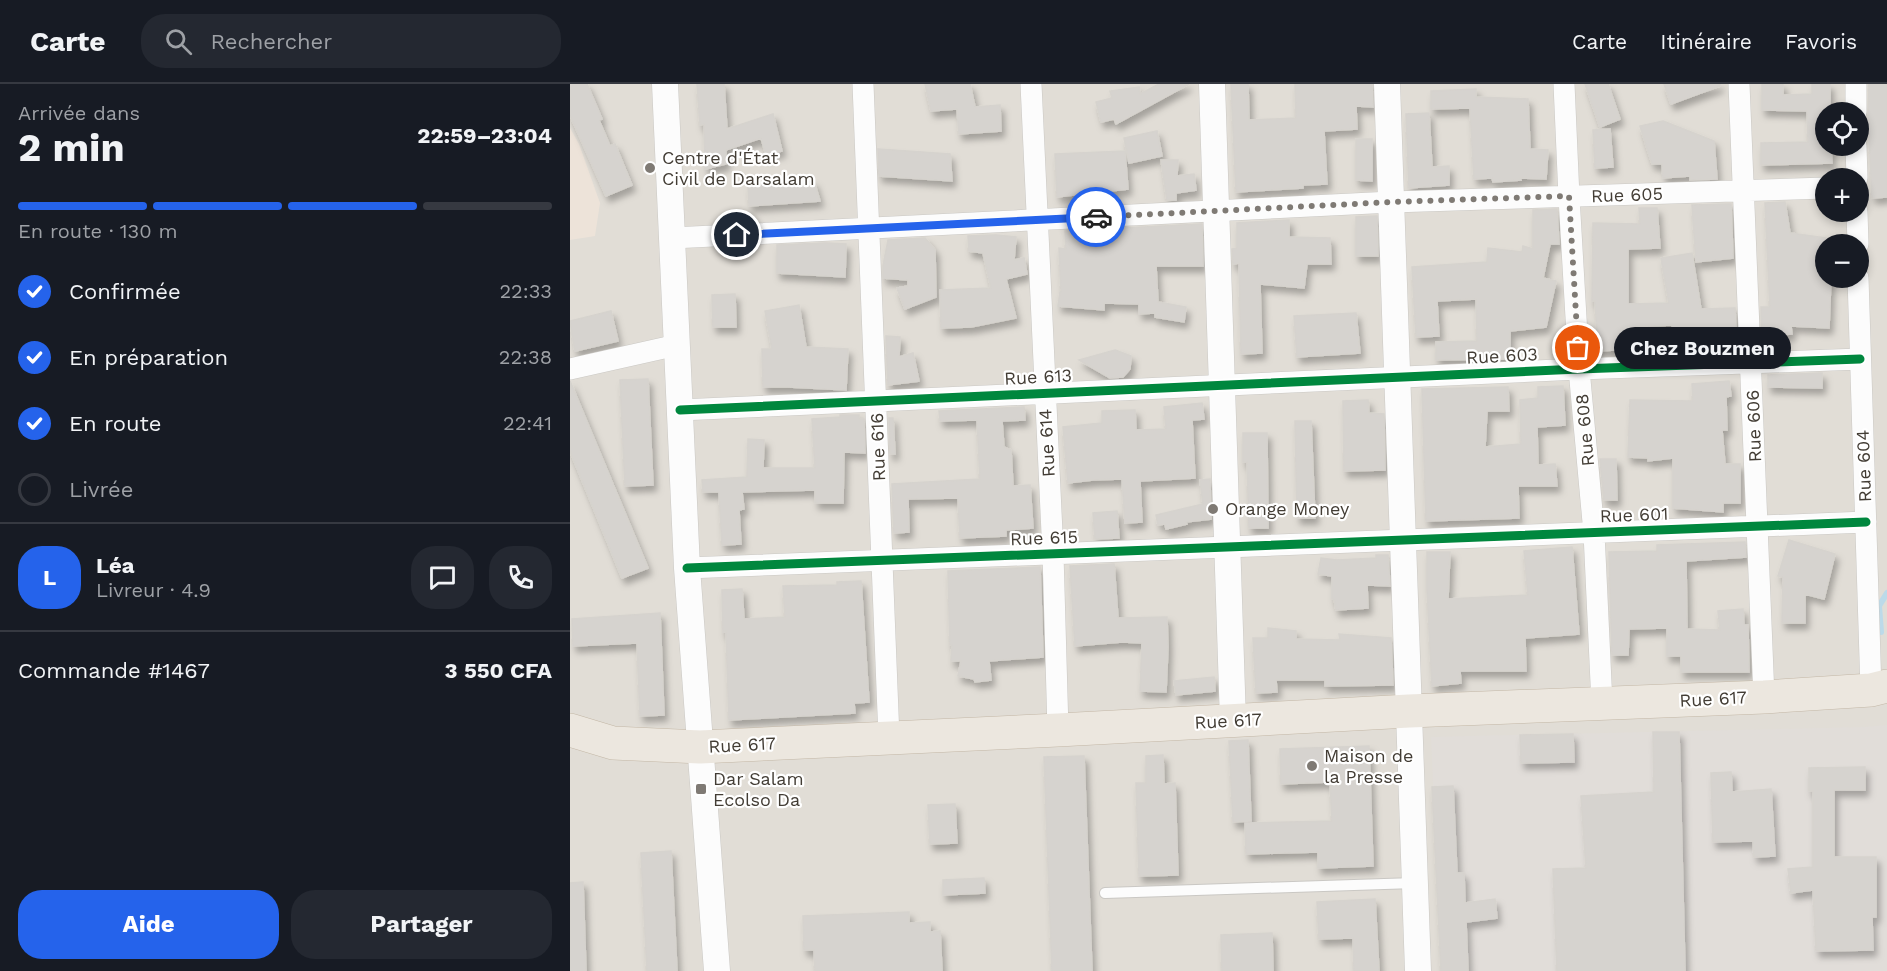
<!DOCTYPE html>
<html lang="fr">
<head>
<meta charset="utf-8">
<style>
  :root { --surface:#171b24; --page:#242831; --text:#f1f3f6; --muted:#9ea1a6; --line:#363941; --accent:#2563eb }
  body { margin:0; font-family:"Work Sans",sans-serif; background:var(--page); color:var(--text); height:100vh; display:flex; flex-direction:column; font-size:22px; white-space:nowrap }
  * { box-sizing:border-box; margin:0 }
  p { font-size:20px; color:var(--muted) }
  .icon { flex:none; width:33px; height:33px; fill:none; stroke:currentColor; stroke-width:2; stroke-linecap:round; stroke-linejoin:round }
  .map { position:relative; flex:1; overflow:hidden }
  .side { display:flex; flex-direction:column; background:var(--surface); width:570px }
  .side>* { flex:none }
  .tools { position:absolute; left:1245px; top:18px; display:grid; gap:12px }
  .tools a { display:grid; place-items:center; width:54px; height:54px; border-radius:50%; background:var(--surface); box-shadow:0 3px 9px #0003; font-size:30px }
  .pin { position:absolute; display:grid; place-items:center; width:51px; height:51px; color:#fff; margin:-26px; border:3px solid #fff; border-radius:50%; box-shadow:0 2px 6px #0007 }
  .courier { position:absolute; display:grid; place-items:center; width:60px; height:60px; margin:-30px; border:4px solid #2563eb; border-radius:50%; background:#fff; color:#222; box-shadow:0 2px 8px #0007 }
  .bubble { position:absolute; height:42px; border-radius:21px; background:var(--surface); box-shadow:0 3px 9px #0003; font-size:20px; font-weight:700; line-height:42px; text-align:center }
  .headline em { font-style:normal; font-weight:700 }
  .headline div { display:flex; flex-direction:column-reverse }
  .headline { display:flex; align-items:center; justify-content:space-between; height:102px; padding:0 18px }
  h1 { font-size:39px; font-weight:700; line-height:45px }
  .bar { display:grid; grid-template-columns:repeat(4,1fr); gap:9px 6px; align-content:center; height:72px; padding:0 18px }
  .bar i { height:8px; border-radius:4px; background:var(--line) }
  .bar .active { background:var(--accent) }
  .bar p { grid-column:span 4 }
  .line { display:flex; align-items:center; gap:15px; padding:0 18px; border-top:2px solid var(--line) }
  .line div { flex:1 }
  .round { display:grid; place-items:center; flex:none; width:63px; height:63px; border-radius:24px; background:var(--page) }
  ol { padding:0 18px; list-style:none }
  li { display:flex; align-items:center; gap:18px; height:66px }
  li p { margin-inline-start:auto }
  li .icon { padding:6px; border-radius:50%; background:var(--accent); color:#fff; stroke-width:4 }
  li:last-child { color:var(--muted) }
  li i { width:33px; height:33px; border:3px solid var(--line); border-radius:50% }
  .cta { display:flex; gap:12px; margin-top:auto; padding:12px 18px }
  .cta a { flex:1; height:69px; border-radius:24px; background:var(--accent); color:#fff; font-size:24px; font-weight:700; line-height:69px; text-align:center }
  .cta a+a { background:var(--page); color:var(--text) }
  header { display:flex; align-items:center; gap:36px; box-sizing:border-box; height:84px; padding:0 30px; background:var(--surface); border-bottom:2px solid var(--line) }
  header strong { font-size:28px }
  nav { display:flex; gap:33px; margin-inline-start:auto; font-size:21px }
  .search { width:420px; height:54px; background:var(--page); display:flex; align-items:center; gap:15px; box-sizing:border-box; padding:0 21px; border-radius:24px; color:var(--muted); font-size:22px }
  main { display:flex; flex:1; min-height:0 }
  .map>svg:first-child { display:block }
  .residential { fill:#e1ddd6; fill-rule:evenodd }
  .commercial { fill:#ede3d9 }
  .industrial { fill:#e1ddd9 }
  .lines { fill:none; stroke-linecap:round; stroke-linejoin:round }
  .stream { stroke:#bcdae9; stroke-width:6 }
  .building { fill:#d6d3cf; stroke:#d6d3ce; stroke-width:1.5; filter:url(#shadow) }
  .service-casing { stroke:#cac8c4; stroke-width:12 }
  .minor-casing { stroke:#cac8c4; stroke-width:22 }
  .tertiary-casing { stroke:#cac8c4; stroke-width:27 }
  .trunk-casing { stroke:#c3b7a6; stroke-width:34 }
  .service { stroke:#fcfcfc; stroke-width:10 }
  .minor { stroke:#fcfcfc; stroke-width:21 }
  .tertiary { stroke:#fcfcfc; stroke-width:26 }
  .trunk { stroke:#ece7df; stroke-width:33 }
  .cycleway-casing { stroke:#fff; stroke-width:13 }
  .cycleway { stroke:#00873e; stroke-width:9 }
  .done { stroke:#7f7a74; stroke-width:6; stroke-dasharray:0 10.8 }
  .route { stroke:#2563eb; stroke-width:8 }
  .poi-dot { fill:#7f7a74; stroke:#fff; stroke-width:2 }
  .labels { text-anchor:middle; stroke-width:4.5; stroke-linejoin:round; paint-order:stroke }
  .poi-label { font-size:18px; fill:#433d35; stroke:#fff; text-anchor:start }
  .street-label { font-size:18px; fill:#433d35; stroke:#fff }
</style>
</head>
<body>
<header>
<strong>Carte</strong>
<div class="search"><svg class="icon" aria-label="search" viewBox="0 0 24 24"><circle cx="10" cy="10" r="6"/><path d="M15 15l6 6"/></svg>Rechercher</div>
<nav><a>Carte</a><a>Itinéraire</a><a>Favoris</a></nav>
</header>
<main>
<section class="side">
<div class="headline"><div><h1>2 min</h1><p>Arrivée dans</p></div><em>22:59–23:04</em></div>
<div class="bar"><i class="active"></i><i class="active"></i><i class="active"></i><i></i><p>En route · 130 m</p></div>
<ol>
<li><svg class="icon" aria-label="check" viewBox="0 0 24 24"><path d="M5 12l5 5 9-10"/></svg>Confirmée<p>22:33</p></li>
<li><svg class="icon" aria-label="check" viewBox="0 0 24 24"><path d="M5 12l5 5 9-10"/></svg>En préparation<p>22:38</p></li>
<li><svg class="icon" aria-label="check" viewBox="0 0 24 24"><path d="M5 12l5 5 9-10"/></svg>En route<p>22:41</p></li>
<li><i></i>Livrée</li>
</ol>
<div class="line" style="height:108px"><b class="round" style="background:var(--accent);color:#fff">L</b><div><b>Léa</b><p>Livreur · 4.9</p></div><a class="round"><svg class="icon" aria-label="chat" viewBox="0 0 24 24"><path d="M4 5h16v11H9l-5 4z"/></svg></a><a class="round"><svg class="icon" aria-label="phone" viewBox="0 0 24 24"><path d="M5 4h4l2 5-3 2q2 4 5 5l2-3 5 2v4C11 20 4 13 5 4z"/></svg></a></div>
<div class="line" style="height:78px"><div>Commande #1467</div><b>3 550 CFA</b></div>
<div class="cta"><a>Aide</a><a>Partager</a></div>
</section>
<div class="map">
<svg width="1317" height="887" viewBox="0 0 1317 887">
  <defs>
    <filter id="shadow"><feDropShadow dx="3.5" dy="6" stdDeviation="3" flood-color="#0004"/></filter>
  </defs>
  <rect width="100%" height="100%" fill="#eeece8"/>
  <!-- residential -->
  <path class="residential" d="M0 0H1317V887H0ZM1256 28H1288V62H1256ZM1256 94H1288V128H1256ZM1256 160H1288V194H1256Z"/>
  <!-- commercial -->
  <path class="commercial" d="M0 44 9 60 30 119 25 152 0 156Z"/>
  <!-- industrial -->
  <path class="industrial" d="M1317 641V887H871L861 653 1295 643Z"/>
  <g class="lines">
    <!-- stream -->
    <path class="stream" d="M1311 548 1309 522 1317 509"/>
  </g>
  <!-- building -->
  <path class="building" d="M0 0H17L32 35 29 36 40 62 45 60 62 101 36 112 0 31Z
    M127 0H154L157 45 203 30 212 67 196 71 191 54 156 66V80L135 85 134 40 130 41Z
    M355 0H400L405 23 430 21 431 47 389 50 387 25 361 27Z
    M589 0H619L546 40 544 35 531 38 526 18 542 14 540 7 569 3 570 10Z
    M661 0H678L679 36 726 34 725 0H802L803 23 786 22 787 45 754 47 757 100 733 101V104L666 108Z
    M1015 0H1038L1050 35 1030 43Z
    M1094 0H1150V2L1101 20Z
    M1192 0H1213V11L1242 10V0H1260V28H1256V62H1261L1262 79 1191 81V59L1238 58 1237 27 1192 26Z
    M1299 0H1317V113L1302 114 1298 32Z
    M906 5V13L958 15 960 65 978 66 976 95 950 94 951 96 923 98 922 94 904 95 900 24 861 25V7Z
    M859 29 862 83 879 82V101L839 104 836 30Z
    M1093 37 1144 57 1147 95 1120 96V92L1093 94 1092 80H1082L1070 42Z
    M1040 45 1043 83 1025 84 1023 46Z
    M587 47 592 72 559 79 554 54Z
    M786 55H802V97L786 96Z
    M308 65 380 70 382 97 309 92Z
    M555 67 558 105 487 113 485 70Z
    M591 76H608L607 92 624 90 626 106 606 109V116H597Z
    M244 97 250 117 179 122 178 101Z
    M1215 118 1220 149 1256 154V194H1261L1259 244 1221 242 1222 250 1192 252 1191 223H1200L1195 119Z
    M1161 120 1163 174 1126 178 1122 121Z
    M1069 124H1087L1090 164 1058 165V220L1099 219 1091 174 1122 169 1131 225 1165 224 1167 266H1147L1146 259 1106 266 1102 241 1062 243 1064 265 1028 267 1025 217H1022L1023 139 1070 140Z
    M987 125 989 160H980L973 194 986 197 976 243 940 247V275L866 276V258L907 257 906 215 867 217 869 252 846 253 842 183 917 178 918 164 952 168 953 162 963 165V126Z
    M807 132 808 172H786V133Z
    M719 136V153L760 154 761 180H737L734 204 690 200 692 269 671 270 669 179 663 180 662 165 667 164V139Z
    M632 140 633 182H586L588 218 616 223 614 238 585 233V229L569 230V220L534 219V226L488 222 490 208H491L489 164 496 165 495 147Z
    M426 151 446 153 444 176 454 174 457 190 436 195 446 234 401 243 371 244 370 206 421 204 413 169 399 167 398 152Z
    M355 154 365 166 366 213 335 225 327 204 338 202V196L313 194V182L318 156Z
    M256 159 276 160 275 193 207 189V161Z
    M165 210 166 243H143L142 211Z
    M229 221 236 263 278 265 276 306 218 303H193L192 265H202L195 227Z
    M41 227 48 257 5 267 0 237Z
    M786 229 790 269 727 273 724 232Z
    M316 252 330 253 329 273 343 269 349 297 318 301Z
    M545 266 561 272 560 285 553 293 540 294 509 276Z
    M1252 289V304L1198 303V291Z
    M78 295 83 401 55 402 50 296Z
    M0 297 78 484 52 494 0 367Z
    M1159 297 1161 312 1156 313 1157 346H1152L1155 380H1170V419H1153V428L1103 424V374L1078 377V374L1058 373 1060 316 1123 317 1122 300Z
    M993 302 995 341 967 343 968 381 985 380 987 402H948L949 434 856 437 852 305 938 303 939 327H917L915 363 951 360 950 316 968 314V303Z
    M798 316 799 329 814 330 815 386 774 387 773 317Z
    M632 319 634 335 622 336 625 394 570 397 572 438 555 439 552 395 523 396 498 399 493 343 532 339V327L565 326 566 346 596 345 594 323Z
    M454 323 455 336 432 337 434 363 441 366 443 402 460 401 463 444 436 446V452L390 454 388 414 338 415 339 448 324 449 322 400 410 395 407 336 370 337 369 327Z
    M270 331H289V335H294L295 369 274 368 273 419H245V406L172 408 174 425 169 426 171 460 152 461 149 408H133L132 396 177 393 178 355 194 356 193 384H245L242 335 270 333Z
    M319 334H323L325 370H320Z
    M725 337H741L745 434H727Z
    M673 349H697L698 444H679L677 378H673Z
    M1030 375H1046L1047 416H1034Z
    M640 395 641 435 616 438 617 440 596 445 595 440 588 441 586 431 633 420 630 396Z
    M547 427 549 454 525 455 523 429Z
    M1219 456 1265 470 1254 515 1235 510V539H1212L1213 493 1208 492Z
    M1175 458 1176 473 1116 477 1117 545 1150 546 1148 527 1173 525 1174 541H1178L1179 588H1111V572H1097V544L1059 545 1058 571H1042L1039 468 1087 467V461Z
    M1002 463 1009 550 955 554 956 587H890L891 599 862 602 857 505V468H880L878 515 958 511 954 467Z
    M806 471H818L820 502 797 501 798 524 766 526 764 515H762V492L748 490 751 474 767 476 806 474Z
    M544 480 548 534 597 533 598 563 596 608 570 607 572 559 552 558 505 562 500 482Z
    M470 483 473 573 419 577 421 596 405 598 404 595 388 592 391 577H381L382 561H380L378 487Z
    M291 497 299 618 284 619 285 629 159 636 156 547 153 548 152 506 172 505 174 535 215 533 213 502 267 501V498Z
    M90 529 94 631 70 632 67 559 3 562 2 535Z
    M698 544 726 547V555L770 556 769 550 821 554 823 601 755 602V596H706L707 608 686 609 683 554H698Z
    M644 593 645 607 606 611 604 597Z
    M1083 648H1109L1115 887H987L983 785 1016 784 1011 712 1084 708Z
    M1003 650 1004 678 951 679 950 651Z
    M678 656 681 737 663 738 659 657Z
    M799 662 803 782 748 784V768L676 770 675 739 762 737 760 698 711 700 710 665Z
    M593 671 594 700 605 699 608 791 569 792 566 699H576V672Z
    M514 672 522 887H482L474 673Z
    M1295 683V706H1264V773H1306V833H1302L1303 866 1246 867 1243 806 1221 809 1218 785 1243 783V707H1239V684Z
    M1161 688 1162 708 1201 705 1205 772 1184 773 1183 757 1143 758 1141 689Z
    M883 702 887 789H894L895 819 925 815 927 834 896 838 898 887H871L862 703Z
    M385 720 387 759 360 760 358 721Z
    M101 767 107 887H77L71 769Z
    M414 794 415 809 373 811V796Z
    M13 798 16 887H0V799Z
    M805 815 809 887H784L783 854 749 855 747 818Z
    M339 828V839L360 838V848L370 847 372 887H245L244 866H234L233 832Z
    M702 849 703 887H652L651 851Z"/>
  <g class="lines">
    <!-- service casing -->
    <g class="service-casing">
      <path id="service" d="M535 809 845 799"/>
    </g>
    <!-- minor casing -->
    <g class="minor-casing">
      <path id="minor" d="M293 0 319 654
        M461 0 483 470 488 646
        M994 0 999 113 1009 285 1024 449 1032 620
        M1169 0 1194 613
        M1286 0V28
        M1286 62 1287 94
        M1287 128 1288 160
        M102 154 822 118 1256 104
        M1288 194 1301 606
        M0 285 107 261
        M110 326 1009 285 1290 275
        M117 484 1296 438"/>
    </g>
    <!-- tertiary casing -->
    <g class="tertiary-casing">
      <path id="tertiary" d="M95 0 117 484 147 887
        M642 0 663 637
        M817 0 848 887"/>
    </g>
    <!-- trunk casing -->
    <g class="trunk-casing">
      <path id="trunk" d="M0 646 43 659 130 663 488 646 839 627 1194 613 1301 606 1317 602"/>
    </g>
    <!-- service -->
    <use href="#service" class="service"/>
    <!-- minor -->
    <use href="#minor" class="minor"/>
    <!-- tertiary -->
    <use href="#tertiary" class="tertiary"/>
    <!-- trunk -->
    <use href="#trunk" class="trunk"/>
    <!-- cycleway casing -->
    <g class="cycleway-casing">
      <path id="cycleway" d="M110 326 1009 285 1290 275
        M117 484 1296 438"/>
    </g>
    <!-- cycleway -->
    <use href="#cycleway" class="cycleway"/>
  </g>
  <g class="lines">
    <!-- done -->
    <path class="done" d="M526 133 822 118 999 112 1008 264"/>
    <!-- route -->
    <path class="route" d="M167 151 526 133"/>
  </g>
  <!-- markers -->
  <g class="poi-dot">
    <circle cx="80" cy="84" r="6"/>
    <circle cx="643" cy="425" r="6"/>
    <circle cx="742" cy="682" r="6"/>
    <rect x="125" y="699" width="12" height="12" rx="3"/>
  </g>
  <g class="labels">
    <!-- poi labels -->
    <g class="poi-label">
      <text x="92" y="80">Centre d'État<tspan x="92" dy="21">Civil de Darsalam</tspan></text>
      <text x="655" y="431">Orange Money</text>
      <text x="754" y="678">Maison de<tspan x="754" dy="21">la Presse</tspan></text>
      <text x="143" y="701">Dar Salam<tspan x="143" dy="21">Ecolso Da</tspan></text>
    </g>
    <!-- street labels -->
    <g class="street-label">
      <text transform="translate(1057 111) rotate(-2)" y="6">Rue 605</text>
      <text transform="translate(932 272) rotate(-3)" y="6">Rue 603</text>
      <text transform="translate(468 293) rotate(-3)" y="6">Rue 613</text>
      <text transform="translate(1184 342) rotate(-92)" y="6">Rue 606</text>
      <text transform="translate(1015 346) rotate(-95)" y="6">Rue 608</text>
      <text transform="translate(477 359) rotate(-93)" y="6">Rue 614</text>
      <text transform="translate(308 363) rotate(-92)" y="6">Rue 616</text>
      <text transform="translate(1294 382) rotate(-92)" y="6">Rue 604</text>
      <text transform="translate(1064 431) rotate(-2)" y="6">Rue 601</text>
      <text transform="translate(474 454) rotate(-2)" y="6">Rue 615</text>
      <text transform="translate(1143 615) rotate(-3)" y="6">Rue 617</text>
      <text transform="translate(658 637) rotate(-3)" y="6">Rue 617</text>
      <text transform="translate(172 661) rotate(-3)" y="6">Rue 617</text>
    </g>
  </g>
</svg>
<div class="tools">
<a><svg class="icon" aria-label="locate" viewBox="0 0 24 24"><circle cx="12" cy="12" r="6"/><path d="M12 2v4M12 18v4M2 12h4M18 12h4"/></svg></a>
<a>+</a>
<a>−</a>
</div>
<div class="pin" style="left:1008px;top:264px;background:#ea580c"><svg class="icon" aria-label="bag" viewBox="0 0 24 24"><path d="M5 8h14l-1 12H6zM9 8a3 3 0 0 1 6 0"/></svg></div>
<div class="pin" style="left:167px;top:151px;background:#1f2937"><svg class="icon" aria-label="home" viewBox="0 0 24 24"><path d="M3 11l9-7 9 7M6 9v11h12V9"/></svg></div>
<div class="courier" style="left:526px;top:133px"><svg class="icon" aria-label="car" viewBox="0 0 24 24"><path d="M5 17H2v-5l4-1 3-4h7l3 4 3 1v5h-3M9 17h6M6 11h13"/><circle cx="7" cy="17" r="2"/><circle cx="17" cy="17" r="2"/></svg></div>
<div class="bubble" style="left:1044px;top:243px;width:177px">Chez Bouzmen</div>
</div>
</main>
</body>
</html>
